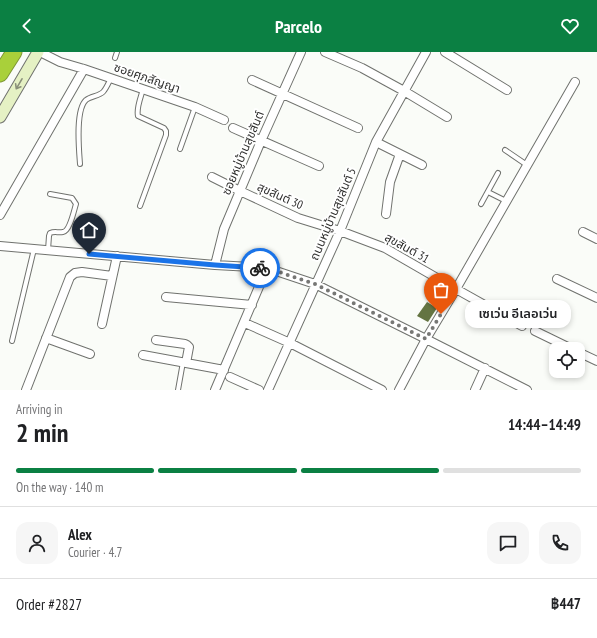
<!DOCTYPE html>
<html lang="en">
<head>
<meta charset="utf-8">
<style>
  :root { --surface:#fff; --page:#f6f6f6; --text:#202124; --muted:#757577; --line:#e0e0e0; --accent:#0b8043 }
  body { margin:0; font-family:"PT Sans Narrow","Noto Sans Thai",sans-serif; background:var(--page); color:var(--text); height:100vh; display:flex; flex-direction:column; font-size:15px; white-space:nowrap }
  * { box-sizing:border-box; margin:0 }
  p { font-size:13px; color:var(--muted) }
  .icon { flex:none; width:22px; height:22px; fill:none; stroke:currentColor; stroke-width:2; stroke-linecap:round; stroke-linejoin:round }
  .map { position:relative; height:338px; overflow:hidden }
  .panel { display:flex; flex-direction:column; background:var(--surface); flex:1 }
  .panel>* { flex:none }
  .buttons { position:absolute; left:549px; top:290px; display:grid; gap:8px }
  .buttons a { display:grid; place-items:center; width:36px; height:36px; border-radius:8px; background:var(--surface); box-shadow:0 2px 6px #0003; font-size:20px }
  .pin { position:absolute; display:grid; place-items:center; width:34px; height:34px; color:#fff; margin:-41px -17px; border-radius:50% 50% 50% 0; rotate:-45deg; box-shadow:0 0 4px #0007 }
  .pin .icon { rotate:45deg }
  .courier { position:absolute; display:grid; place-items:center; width:40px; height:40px; margin:-20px; border:3px solid #1a73e8; border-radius:50%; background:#fff; color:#222; box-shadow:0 1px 5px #0007 }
  .bubble { position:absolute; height:28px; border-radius:12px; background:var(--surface); box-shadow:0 2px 6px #0003; font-size:13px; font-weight:600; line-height:28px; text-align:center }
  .overview em { font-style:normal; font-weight:600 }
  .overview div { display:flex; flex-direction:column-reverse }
  .overview { display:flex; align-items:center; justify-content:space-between; height:68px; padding:0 16px }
  h1 { font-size:26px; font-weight:600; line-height:30px }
  .bar { display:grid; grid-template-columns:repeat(4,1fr); gap:6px 4px; align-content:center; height:48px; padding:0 16px }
  .bar i { height:5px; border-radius:3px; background:var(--line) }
  .bar .current { background:var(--accent) }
  .bar p { grid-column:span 4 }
  .line { display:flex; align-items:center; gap:10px; padding:0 16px; border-top:1px solid var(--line) }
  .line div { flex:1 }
  .round { display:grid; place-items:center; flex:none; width:42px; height:42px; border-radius:12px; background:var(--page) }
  header { display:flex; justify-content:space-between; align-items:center; height:52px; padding:0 16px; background:var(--accent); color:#fff; font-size:18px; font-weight:600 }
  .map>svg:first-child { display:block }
  .building { fill:#647442 }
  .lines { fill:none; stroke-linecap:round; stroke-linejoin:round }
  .lane-casing { stroke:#70726e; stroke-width:6 }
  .street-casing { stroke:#70726e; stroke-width:10 }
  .secondary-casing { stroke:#70726e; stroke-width:13 }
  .highway-casing { stroke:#7f9836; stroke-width:17 }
  .lane { stroke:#fff; stroke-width:4 }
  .street { stroke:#fff; stroke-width:8 }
  .secondary { stroke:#e5f1c4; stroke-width:11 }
  .highway { stroke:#a9d03a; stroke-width:15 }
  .oneway { stroke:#8a907a }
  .done { stroke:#777775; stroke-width:4; stroke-dasharray:0 7.2 }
  .route { stroke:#1a73e8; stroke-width:5 }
  .labels { text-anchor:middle; stroke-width:4; stroke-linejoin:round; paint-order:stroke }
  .street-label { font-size:12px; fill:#30302f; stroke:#fff }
</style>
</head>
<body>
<header><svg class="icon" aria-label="back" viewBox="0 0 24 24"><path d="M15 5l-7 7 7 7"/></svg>Parcelo<svg class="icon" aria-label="heart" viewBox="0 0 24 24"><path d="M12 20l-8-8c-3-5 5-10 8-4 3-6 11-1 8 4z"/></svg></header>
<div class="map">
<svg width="597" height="338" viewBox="0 0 597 338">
  <rect width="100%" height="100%" fill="#fafcf8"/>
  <!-- building -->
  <path class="building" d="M427 250 437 256 428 270 417 264Z"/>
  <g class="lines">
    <!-- lane casing -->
    <g class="lane-casing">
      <path id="lane" d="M115 6 117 0
        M180 97 195 55
        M505 98 527 113
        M80 112C79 98 75 58 86 48 91 44 99 44 103 40 106 37 109 30 111 26
        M488 140 506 149
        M481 152 498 121
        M140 154 166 83V79L164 76 138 64C136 56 141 45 143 37
        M48 198 49 184 50 181C55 179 58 181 63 180 70 179 74 158 76 152L72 146 50 142
        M12 289 34 197
        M178 338 183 310"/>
    </g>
    <!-- street casing -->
    <g class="street-casing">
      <path id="street" d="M40 0 60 10 84 17 195 55 224 68
        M325 0 362 16 404 39 447 65
        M445 0 507 38
        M252 28 358 76
        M233 76 319 114
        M376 90 422 113
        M212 125 240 139 298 166 340 179 385 196 456 237 522 274
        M386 162 390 130 400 102
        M0 163 84 17
        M583 180 597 187
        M0 194 215 213 267 216 315 232 426 287 527 338
        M215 213 224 177 261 89 301 0
        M557 227 597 246
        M166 245 252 253
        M245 271 290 291 382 338
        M102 272 117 204
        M535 279 572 297
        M46 286 90 302
        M156 288 185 292 187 293 189 295 186 311
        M578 300 597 309
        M143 303 224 318
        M230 325 259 338
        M26 338 70 225 75 221 82 220 112 224
        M215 338 267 216
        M268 338 340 179 376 90 426 0
        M399 338 426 287 456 237 575 30
        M475 338 485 316"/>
    </g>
    <!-- secondary casing -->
    <g class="secondary-casing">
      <path id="secondary" d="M0 65 38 0"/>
    </g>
    <!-- highway casing -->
    <g class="highway-casing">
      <path id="highway" d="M0 22 14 0"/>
    </g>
    <!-- lane -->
    <use href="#lane" class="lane"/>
    <!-- street -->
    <use href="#street" class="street"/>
    <!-- secondary -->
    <use href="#secondary" class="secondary"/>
    <!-- highway -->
    <use href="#highway" class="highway"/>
  </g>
  <!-- one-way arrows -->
  <defs><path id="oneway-shaft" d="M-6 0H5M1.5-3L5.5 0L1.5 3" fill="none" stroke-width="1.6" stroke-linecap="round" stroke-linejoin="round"/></defs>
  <use class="oneway" href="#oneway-shaft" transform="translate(19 32) rotate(120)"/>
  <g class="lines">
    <!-- done -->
    <path class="done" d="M260 216H267L315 232 426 287 441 262"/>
    <!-- route -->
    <path class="route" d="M89 202 215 213 260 216"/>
  </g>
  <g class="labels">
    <!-- street labels -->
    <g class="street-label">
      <text transform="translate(147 26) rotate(19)" y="4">ซอยศุภสัญญา</text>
      <text transform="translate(243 101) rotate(-67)" y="4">ซอยหมู่บ้านสุขสันต์</text>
      <text transform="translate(280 144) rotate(24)" y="4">สุขสันต์ 30</text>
      <text transform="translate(333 162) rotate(-67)" y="4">ถนนหมู่บ้านสุขสันต์ 5</text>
      <text transform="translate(407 196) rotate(29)" y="4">สุขสันต์ 31</text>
    </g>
  </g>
</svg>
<div class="buttons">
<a><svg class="icon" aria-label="locate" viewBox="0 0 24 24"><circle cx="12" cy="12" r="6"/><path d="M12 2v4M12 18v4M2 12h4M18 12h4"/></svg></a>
</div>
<div class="pin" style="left:441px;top:262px;background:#ea580c"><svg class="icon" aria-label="bag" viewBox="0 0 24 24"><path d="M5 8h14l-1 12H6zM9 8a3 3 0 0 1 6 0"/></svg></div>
<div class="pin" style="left:89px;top:202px;background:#1f2937"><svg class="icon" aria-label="home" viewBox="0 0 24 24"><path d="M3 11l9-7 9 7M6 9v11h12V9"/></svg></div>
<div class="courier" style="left:260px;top:216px"><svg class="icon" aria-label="bike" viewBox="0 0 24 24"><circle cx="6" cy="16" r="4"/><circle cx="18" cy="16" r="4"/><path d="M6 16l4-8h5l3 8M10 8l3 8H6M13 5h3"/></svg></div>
<div class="bubble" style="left:465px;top:248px;width:106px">เซเว่น อีเลอเว่น</div>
</div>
<section class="panel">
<div class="overview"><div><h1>2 min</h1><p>Arriving in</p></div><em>14:44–14:49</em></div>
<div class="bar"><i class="current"></i><i class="current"></i><i class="current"></i><i></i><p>On the way · 140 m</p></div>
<div class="line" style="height:72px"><a class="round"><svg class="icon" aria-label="person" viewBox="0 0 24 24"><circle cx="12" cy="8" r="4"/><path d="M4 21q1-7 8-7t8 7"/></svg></a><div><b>Alex</b><p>Courier · 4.7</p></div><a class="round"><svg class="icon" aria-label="chat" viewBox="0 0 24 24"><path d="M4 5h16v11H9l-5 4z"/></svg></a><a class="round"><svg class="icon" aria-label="phone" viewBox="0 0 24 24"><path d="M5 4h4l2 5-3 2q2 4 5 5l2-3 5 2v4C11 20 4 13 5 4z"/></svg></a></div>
<div class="line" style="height:52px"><div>Order #2827</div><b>฿447</b></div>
</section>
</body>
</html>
